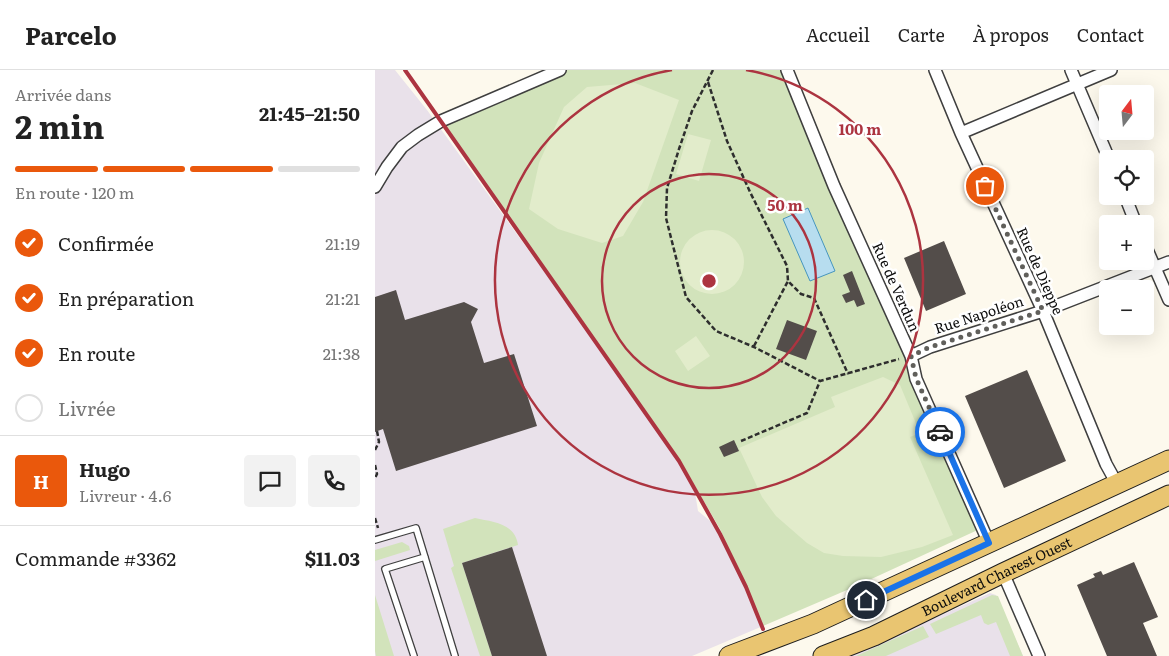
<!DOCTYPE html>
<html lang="fr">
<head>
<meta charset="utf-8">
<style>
  :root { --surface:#fff; --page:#f2f2f2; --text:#222; --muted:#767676; --line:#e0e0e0; --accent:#ea580c }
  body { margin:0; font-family:Literata,serif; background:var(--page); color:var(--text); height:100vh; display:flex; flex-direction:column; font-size:19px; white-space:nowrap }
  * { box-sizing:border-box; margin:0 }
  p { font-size:16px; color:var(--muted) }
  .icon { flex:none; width:28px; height:28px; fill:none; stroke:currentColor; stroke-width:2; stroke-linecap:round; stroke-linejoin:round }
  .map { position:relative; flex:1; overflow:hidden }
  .sheet { display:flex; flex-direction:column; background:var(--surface); width:375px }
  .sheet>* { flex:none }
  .needle { width:32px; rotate:16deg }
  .tools { position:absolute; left:724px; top:15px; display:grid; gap:10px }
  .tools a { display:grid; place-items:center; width:55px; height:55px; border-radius:5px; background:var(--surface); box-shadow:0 5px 20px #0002; font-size:25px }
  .pin { position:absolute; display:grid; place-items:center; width:42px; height:42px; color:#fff; margin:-21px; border:2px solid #fff; border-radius:50%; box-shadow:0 1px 5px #0007 }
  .courier { position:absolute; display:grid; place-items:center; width:50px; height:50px; margin:-25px; border:4px solid #1a73e8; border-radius:50%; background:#fff; color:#222; box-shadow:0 1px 6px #0007 }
  .headline em { font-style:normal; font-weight:700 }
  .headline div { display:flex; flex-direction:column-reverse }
  .headline { display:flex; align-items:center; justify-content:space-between; height:85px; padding:0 15px }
  h1 { font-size:32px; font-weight:700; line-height:38px }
  .bar { display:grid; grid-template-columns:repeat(4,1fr); gap:8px 5px; align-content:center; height:60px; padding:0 15px }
  .bar i { height:6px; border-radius:4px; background:var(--line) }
  .bar .on { background:var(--accent) }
  .bar p { grid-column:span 4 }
  .line { display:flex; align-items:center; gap:12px; padding:0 15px; border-top:1px solid var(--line) }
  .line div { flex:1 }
  .round { display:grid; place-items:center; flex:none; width:52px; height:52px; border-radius:5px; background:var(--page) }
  ol { padding:0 15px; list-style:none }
  li { display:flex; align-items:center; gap:15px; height:55px }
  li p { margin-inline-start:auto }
  li .icon { padding:5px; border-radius:50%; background:var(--accent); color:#fff; stroke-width:4 }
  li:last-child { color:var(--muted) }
  li i { width:28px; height:28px; border:2px solid var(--line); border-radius:50% }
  header { display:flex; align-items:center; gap:30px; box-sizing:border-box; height:70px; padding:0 25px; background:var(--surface); border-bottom:1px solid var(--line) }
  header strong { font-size:24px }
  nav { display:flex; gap:28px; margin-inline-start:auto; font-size:18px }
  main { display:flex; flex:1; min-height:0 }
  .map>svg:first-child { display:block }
  .industrial { fill:#e9e1ea }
  .green { fill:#d2e3bb }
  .pitch { fill:#e2eccb }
  .water { fill:#b7ddef; stroke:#4695be }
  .building { fill:#534d4a }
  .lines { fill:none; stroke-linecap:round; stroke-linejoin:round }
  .lane-casing { stroke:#3f3f3f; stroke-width:8 }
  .street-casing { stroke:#3f3f3f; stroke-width:14 }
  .primary-casing { stroke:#1d1d1d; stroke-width:21 }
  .path { stroke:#2e2e2e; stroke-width:2.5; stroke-dasharray:5 2.5; stroke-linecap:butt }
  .lane { stroke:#fff; stroke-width:5.5 }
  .street { stroke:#fff; stroke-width:11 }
  .primary { stroke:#e9c571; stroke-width:19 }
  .rail { stroke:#ac3440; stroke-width:4 }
  .done { stroke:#605f5b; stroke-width:5; stroke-dasharray:0 9 }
  .route { stroke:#1a73e8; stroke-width:6 }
  .ring { fill:none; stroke:#ac3440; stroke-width:2.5 }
  .labels { text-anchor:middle; stroke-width:5; stroke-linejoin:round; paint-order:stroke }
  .street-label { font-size:14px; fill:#0c0c0c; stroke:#fff }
  .centre { fill:#ac3440; stroke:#fff; stroke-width:2.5 }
  .ring-label { font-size:15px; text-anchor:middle; font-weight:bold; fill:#ac3440; stroke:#fff; stroke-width:5; stroke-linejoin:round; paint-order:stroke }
</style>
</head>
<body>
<header>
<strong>Parcelo</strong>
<nav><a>Accueil</a><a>Carte</a><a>À propos</a><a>Contact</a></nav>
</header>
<main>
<section class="sheet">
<div class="headline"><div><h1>2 min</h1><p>Arrivée dans</p></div><em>21:45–21:50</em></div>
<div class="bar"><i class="on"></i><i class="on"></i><i class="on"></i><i></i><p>En route · 120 m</p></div>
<ol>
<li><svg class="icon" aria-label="check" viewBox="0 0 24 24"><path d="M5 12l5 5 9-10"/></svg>Confirmée<p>21:19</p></li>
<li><svg class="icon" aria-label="check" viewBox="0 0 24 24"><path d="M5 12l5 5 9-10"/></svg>En préparation<p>21:21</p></li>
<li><svg class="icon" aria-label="check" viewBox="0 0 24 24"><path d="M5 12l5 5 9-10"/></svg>En route<p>21:38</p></li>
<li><i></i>Livrée</li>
</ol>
<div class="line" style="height:90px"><b class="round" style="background:var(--accent);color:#fff">H</b><div><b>Hugo</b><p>Livreur · 4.6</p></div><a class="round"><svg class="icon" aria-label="chat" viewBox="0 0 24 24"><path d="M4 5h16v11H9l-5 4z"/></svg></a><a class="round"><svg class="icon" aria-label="phone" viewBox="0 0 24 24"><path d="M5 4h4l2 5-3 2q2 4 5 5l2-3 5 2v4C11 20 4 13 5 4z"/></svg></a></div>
<div class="line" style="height:65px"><div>Commande #3362</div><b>$11.03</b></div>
</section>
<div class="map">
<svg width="794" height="586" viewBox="0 0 794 586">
  <rect width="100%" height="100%" fill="#fdf9ed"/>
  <!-- industrial -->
  <path class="industrial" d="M0 0H20L52 40 283 359 298 371 304 391 319 416 323 441 345 459 388 556 317 586H0Z
    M615 523 621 525 648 586H476Z"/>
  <!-- green -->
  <path class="green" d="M185 0H412L607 458 479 517 388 556 345 459 305 390 66 51Z
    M100 448C118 452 140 453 143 475L87 493 117 586H105L76 498 79 496 68 459Z
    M27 472 34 476 35 480 0 491V480Z
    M0 525 19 586H1L0 581Z
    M617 525 623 526 648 586H635L621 552 613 555 609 553 606 545 561 564 555 554Z
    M548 556 554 567 511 586H481Z"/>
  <!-- pitch -->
  <path class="pitch" d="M260 13 304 30 268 132 248 166 227 173 183 159 154 139 164 93 189 37 212 17Z
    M313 64 336 70 324 111 301 104Z
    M305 192a32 32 0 1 1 64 0a32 32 0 1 1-64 0Z
    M321 266 335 286 313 301 300 281Z
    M508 307 525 315 545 363 535 367 578 465 547 477 506 487 468 486 449 483 432 473 401 446 387 427 364 378 460 337 456 327Z"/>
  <!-- water -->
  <path class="water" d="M433 138 460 201 435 211 408 149Z"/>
  <!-- building -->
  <path class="building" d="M569 171 591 224 551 241 529 188Z
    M477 201 490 234 482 237 479 230 471 233 467 225 475 222 468 205Z
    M21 220 30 250 89 232 103 239 96 252 109 293 139 284 162 356 21 401 8 359 0 362V227Z
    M412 250 442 261 431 290 401 279Z
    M652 300 691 391 629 418 590 326Z
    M359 370 364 381 349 387 344 377Z
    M137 477 172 586H117L87 493Z
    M759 492 783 547 768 553 782 586H732L702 515 720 507 718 504 726 501 728 505Z"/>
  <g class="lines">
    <!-- lane casing -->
    <g class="lane-casing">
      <path id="lane" d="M0 470 41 458 80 586
        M39 586 10 499 50 487"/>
    </g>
    <!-- street casing -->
    <g class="street-casing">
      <path id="street" d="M412 0 459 116 536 286 541 309 614 473
        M560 0 586 63 668 241 731 394 742 414
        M696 0 734 89
        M586 63 736 0
        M0 117 12 97 27 77 43 65 66 51 185 0
        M750 126 761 154
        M770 175 794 230
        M536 286 555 277 668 241 794 192
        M628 503 664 586"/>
    </g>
    <!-- primary casing -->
    <g class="primary-casing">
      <g id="primary">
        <path d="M354 586 438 554 794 390"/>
        <path id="s1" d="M448 586 499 566 628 503 794 425"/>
      </g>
    </g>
    <!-- path -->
    <path class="path" d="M338 0 317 41 304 79 292 118 291 148 311 227 341 261 379 277 445 311
      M333 12 352 71 375 122 412 196 413 211 426 224 439 228 473 304
      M379 276 413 211
      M366 371 432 343 445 311 524 289
      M0 380 4 372 2 361
      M0 395 2 404 0 408
      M0 448 3 458"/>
    <!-- lane -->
    <use href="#lane" class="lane"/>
    <!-- street -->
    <use href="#street" class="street"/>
    <!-- primary -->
    <use href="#primary" class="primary"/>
    <!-- rail -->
    <path class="rail" d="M30 0 304 391 345 464 371 517 388 559"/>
  </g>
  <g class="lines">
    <!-- done -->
    <path class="done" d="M565 362 541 308 536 286 555 277 668 241 610 116"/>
    <!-- route -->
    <path class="route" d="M491 530 614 473 565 362"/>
  </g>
  <!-- distance rings -->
  <g class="ring">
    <circle cx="334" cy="211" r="107"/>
    <path d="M371 0A214 214 0 1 1 297 0"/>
  </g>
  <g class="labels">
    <!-- street labels -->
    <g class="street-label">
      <text transform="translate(665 201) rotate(66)" y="5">Rue de Dieppe</text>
      <text transform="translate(521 217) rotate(66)" y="5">Rue de Verdun</text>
      <text transform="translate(604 245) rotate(-18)" y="5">Rue Napoléon</text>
      <text dy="5" stroke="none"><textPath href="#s1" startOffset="191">Boulevard Charest Ouest</textPath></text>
    </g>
  </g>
  <circle cx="334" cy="211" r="8" class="centre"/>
  <g class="ring-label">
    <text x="485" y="65">100 m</text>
    <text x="410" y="141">50 m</text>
  </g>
</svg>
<div class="tools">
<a><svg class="needle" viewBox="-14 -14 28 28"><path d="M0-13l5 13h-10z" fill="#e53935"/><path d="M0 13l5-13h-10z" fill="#767676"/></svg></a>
<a><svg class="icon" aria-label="locate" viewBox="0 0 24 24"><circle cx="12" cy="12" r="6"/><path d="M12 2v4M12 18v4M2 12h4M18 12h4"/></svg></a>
<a>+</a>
<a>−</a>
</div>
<div class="pin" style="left:610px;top:116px;background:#ea580c"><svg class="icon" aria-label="bag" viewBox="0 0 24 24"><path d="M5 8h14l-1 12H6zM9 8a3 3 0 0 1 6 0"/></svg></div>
<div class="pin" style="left:491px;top:530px;background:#1f2937"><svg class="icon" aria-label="home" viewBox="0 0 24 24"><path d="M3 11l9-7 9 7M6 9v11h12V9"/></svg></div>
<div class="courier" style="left:565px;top:362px"><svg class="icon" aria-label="car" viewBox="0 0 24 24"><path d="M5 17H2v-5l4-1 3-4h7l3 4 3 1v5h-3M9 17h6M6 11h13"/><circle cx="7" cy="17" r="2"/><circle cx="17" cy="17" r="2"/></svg></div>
</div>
</main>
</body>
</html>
